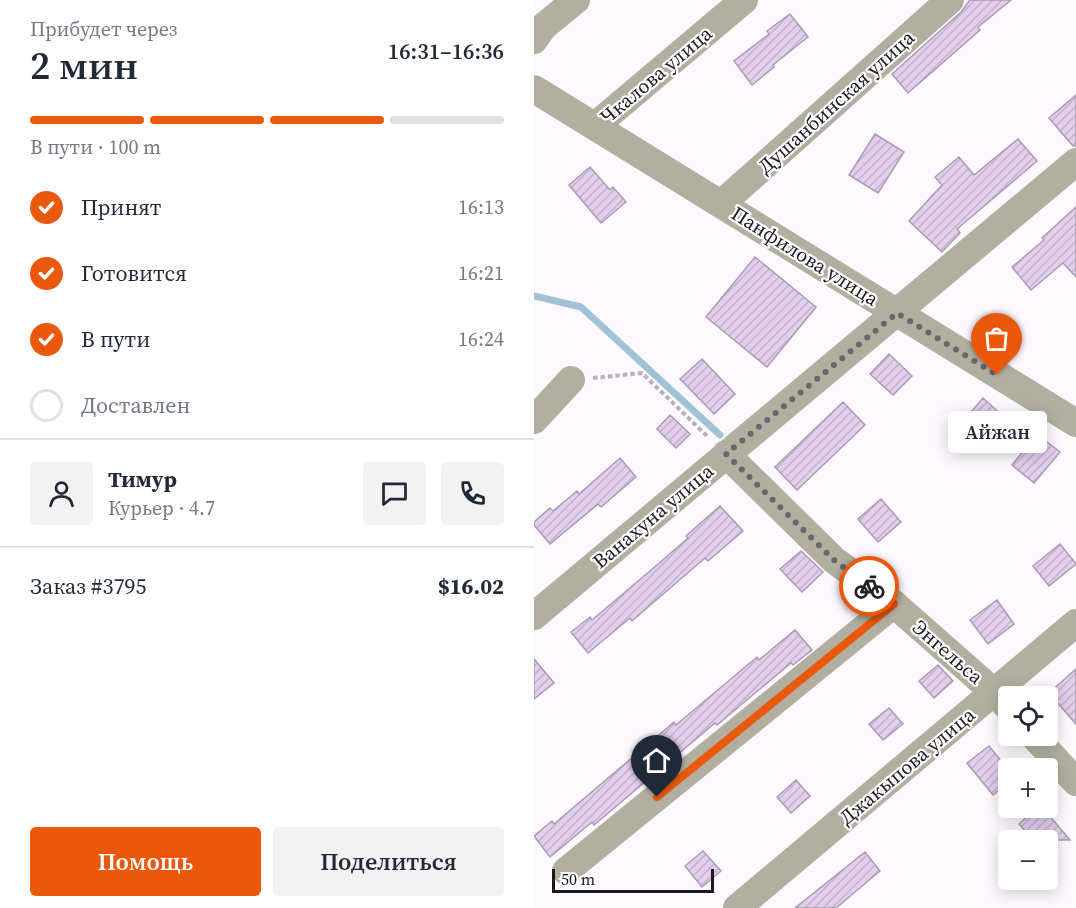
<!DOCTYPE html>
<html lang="ru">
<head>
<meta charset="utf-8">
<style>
  :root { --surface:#fff; --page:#f2f2f3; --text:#1f2937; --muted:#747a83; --line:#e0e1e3; --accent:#ea580c }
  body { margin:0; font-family:"Source Serif 4",serif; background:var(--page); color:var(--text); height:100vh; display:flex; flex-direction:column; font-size:22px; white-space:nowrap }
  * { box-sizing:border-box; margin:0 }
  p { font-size:20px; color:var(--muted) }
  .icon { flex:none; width:33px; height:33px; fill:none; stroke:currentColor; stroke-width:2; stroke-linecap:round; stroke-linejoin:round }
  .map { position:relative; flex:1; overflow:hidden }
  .drawer { display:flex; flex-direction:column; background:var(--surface); width:534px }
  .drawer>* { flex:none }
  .buttons { position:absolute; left:464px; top:686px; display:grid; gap:12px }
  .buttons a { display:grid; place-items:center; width:60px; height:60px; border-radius:6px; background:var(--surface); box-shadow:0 3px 15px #0003; font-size:30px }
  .scale { position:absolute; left:18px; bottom:15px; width:162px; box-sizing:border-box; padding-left:6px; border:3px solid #1d1720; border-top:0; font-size:16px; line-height:21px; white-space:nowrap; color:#1d1720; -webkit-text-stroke:4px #fff; paint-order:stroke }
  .pin { position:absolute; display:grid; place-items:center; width:51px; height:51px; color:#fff; margin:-62px -26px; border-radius:50% 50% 50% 0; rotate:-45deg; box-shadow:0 0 6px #0007 }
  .pin .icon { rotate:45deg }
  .courier { position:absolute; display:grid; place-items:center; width:60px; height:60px; margin:-30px; border:4px solid #ea580c; border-radius:50%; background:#fff; color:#222; box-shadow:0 2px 8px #0007 }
  .bubble { position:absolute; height:42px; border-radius:6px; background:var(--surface); box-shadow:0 3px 15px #0003; font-size:20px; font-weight:600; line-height:42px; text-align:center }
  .head em { font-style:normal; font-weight:600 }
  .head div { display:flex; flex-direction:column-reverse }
  .head { display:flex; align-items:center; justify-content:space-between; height:102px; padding:0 30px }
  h1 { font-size:39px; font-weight:600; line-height:45px }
  .bar { display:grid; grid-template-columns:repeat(4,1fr); gap:9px 6px; align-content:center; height:72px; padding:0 30px }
  .bar i { height:8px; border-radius:4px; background:var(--line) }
  .bar .on { background:var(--accent) }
  .bar p { grid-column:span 4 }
  .line { display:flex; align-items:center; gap:15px; padding:0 30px; border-top:2px solid var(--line) }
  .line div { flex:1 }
  .round { display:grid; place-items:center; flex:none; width:63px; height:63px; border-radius:6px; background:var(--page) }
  ol { padding:0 30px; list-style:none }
  li { display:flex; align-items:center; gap:18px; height:66px }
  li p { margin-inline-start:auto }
  li .icon { padding:6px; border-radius:50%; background:var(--accent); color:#fff; stroke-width:4 }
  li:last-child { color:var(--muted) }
  li i { width:33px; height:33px; border:3px solid var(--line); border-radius:50% }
  .cta { display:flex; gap:12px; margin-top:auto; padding:12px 30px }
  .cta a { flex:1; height:69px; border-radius:6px; background:var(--accent); color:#fff; font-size:24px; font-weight:600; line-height:69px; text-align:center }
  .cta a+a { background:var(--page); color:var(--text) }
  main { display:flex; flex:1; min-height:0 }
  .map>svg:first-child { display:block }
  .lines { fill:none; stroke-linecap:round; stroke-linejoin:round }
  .stream { stroke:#a0c3d6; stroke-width:7 }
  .building { fill:url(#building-hatch); stroke:#ab9bb3; stroke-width:1.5 }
  .path { stroke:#b6b2b8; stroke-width:4; stroke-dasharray:4.5 3; stroke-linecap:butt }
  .minor { stroke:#b3afa0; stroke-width:28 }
  .done { stroke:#6b666e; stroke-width:6; stroke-dasharray:0 10.8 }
  .route { stroke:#ea580c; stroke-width:8 }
  .labels { text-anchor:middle; stroke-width:4.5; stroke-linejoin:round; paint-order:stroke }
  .street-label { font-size:20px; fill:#1d1720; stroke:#fff }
</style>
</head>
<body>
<main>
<section class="drawer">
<div class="head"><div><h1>2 мин</h1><p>Прибудет через</p></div><em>16:31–16:36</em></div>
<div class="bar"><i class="on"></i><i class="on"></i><i class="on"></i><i></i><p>В пути · 100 m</p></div>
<ol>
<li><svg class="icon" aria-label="check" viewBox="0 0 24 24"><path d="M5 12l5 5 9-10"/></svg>Принят<p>16:13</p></li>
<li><svg class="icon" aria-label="check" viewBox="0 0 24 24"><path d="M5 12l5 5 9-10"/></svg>Готовится<p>16:21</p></li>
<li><svg class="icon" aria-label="check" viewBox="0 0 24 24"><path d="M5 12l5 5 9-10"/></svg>В пути<p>16:24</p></li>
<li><i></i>Доставлен</li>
</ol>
<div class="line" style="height:108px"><a class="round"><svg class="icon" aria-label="person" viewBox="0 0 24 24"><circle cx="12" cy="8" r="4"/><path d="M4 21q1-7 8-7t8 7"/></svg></a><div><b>Тимур</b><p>Курьер · 4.7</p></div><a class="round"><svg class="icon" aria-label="chat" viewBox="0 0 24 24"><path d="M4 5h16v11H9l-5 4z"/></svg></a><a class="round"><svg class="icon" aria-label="phone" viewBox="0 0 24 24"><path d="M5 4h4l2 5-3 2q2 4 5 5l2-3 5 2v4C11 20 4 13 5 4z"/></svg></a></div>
<div class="line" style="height:78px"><div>Заказ #3795</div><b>$16.02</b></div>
<div class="cta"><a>Помощь</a><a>Поделиться</a></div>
</section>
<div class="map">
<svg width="542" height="908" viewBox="0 0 542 908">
  <defs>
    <pattern id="building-hatch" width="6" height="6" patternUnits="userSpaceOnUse" patternTransform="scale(1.5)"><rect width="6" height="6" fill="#e3cfed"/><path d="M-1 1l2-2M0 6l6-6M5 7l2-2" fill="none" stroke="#c2b1cb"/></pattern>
  </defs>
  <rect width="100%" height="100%" fill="#fdf9ff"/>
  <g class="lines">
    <!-- stream -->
    <path class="stream" d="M0 296 47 307 186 435"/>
  </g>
  <!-- building -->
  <path class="building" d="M436 0H477L444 27 446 30 374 93 358 74 427 12Z
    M256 14 274 37 239 65 240 67 218 85 200 61 235 34 233 31Z
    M542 95V146H539L515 118Z
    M341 134 370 152 344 193 315 175Z
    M484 139 503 161 423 229 426 233 408 252 375 221 408 185 401 177 425 157 440 175Z
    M56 167 76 190 79 187 92 202 67 223 35 185Z
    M542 207V277L529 263 497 290 478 267 510 240 508 238Z
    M221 257 282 307 233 367 172 317Z
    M355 354 378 376 359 395 336 374Z
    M168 359 201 394 180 414 146 379Z
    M449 398 471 418 447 445 425 426Z
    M309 402 331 425 263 490 241 467Z
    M136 415 156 434 142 448 123 429Z
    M503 434 526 452 500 483 478 465Z
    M86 458 102 477 67 507 64 504 16 544 0 525V522L16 508 19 511 43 491 45 494Z
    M347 499 367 522 344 542 324 519Z
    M186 506 209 531 174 561 171 558 98 621 96 618 54 653 37 632 56 617 58 620 123 565 154 538 152 536Z
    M526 544 542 564 515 586 499 566Z
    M267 551 289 572 268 592 246 569Z
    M463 600 480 624 454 644 436 620Z
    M261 630 278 650 259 665 257 663 183 725 181 723 60 825 58 822 16 857 0 836 18 821 20 824 140 722 142 725 223 657 225 660Z
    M0 659 20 683 0 699Z
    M404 665 419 681 400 698 385 681Z
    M542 669V724L515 693Z
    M355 708 369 724 349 740 335 724Z
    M455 746 474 769V783L459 795 433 763Z
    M262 780 276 796 257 813 243 797Z
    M504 807H508L536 840H499L485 824Z
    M169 851 187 871 168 887 151 866Z
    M331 852 346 871 302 908H261Z"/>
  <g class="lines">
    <!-- path -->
    <path class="path" d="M59 378 108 373 175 438"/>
    <!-- minor -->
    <path class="minor" d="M0 40 9 27 42 0
      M0 89 542 423
      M61 126 210 0
      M187 204 416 0
      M0 420 37 380
      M192 454 300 560 360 604 461 693 474 707
      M0 616 542 162
      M499 735 542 782
      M32 871 360 604
      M203 908 542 623"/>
  </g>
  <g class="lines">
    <!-- done -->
    <path class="done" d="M335 586 300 560 192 454 363 313 463 375"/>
    <!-- route -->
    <path class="route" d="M123 797 360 604 335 586"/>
  </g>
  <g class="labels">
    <!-- street labels -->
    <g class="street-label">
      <text transform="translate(122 75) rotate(-40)" y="7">Чкалова улица</text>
      <text transform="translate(302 102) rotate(-42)" y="7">Душанбинская улица</text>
      <text transform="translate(271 256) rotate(32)" y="7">Панфилова улица</text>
      <text transform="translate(119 516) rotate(-40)" y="7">Ванахуна улица</text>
      <text transform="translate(414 652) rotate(41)" y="7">Энгельса</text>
      <text transform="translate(373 766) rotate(-40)" y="7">Джакыпова улица</text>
    </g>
  </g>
</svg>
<div class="buttons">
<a><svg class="icon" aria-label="locate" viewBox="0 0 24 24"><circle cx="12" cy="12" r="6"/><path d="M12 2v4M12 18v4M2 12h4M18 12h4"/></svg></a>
<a>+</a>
<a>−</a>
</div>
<div class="scale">50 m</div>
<div class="pin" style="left:463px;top:375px;background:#ea580c"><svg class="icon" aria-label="bag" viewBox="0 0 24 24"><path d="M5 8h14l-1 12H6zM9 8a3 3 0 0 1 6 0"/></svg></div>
<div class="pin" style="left:123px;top:797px;background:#1f2937"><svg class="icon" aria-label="home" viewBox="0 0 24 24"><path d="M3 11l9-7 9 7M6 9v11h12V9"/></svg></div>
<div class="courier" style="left:335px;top:586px"><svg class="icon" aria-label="bike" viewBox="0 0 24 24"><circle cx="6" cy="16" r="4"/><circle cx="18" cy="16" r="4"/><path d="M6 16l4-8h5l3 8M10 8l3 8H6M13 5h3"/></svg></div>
<div class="bubble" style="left:414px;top:411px;width:99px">Айжан</div>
</div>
</main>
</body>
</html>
